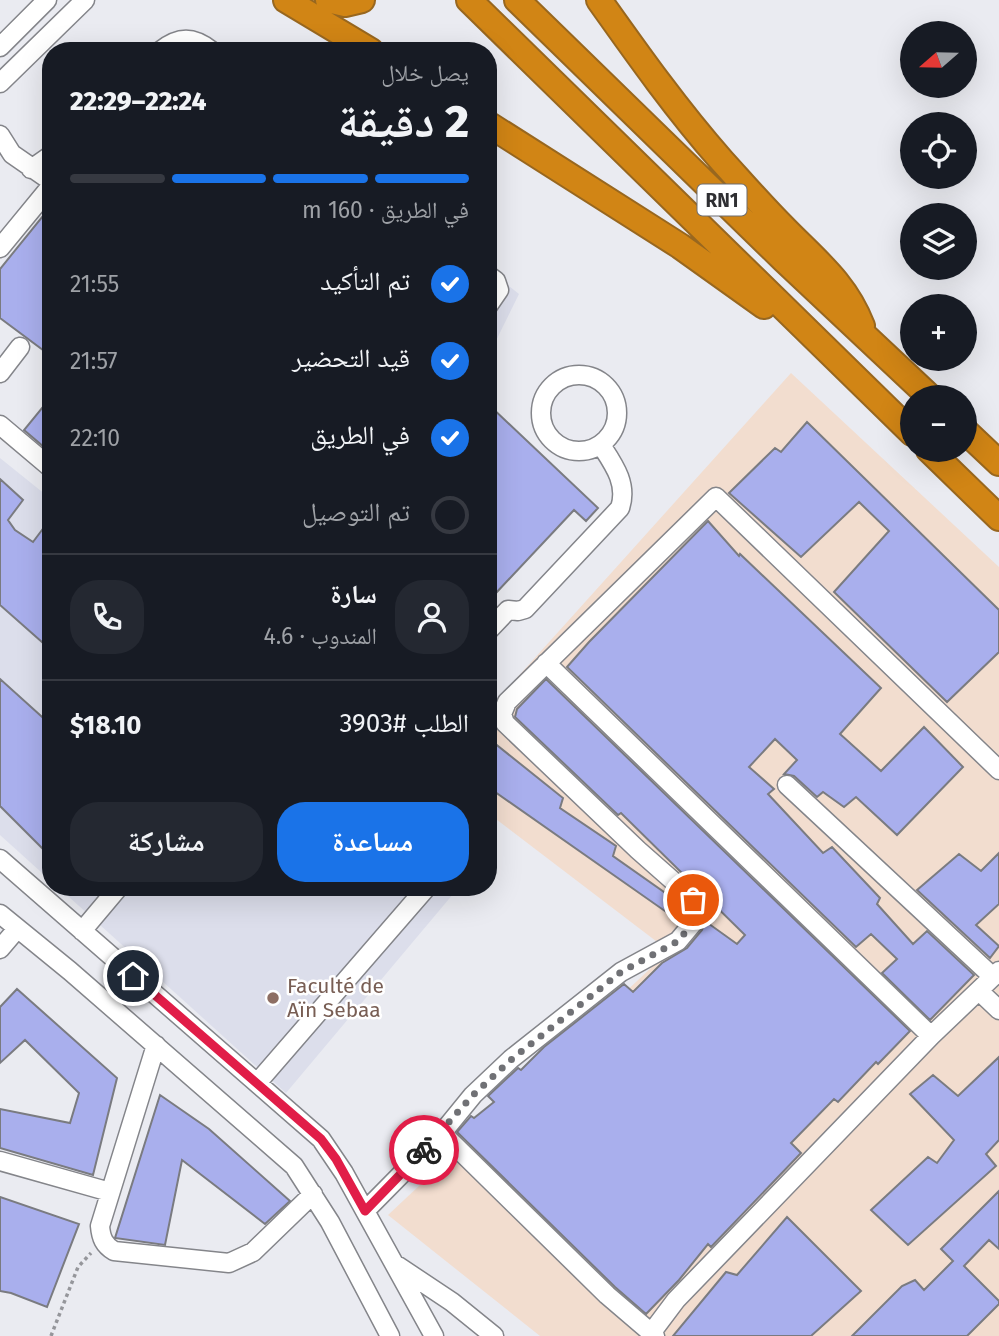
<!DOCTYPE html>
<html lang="ar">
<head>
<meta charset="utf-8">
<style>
  :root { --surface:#171b24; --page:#242831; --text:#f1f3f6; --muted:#9ea1a6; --line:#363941; --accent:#1a73e8 }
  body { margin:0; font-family:"Fira Sans","Noto Naskh Arabic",sans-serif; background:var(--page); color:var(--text); direction:rtl; height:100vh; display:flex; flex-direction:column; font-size:26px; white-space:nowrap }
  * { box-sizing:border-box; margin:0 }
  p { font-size:23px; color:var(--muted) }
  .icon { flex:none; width:38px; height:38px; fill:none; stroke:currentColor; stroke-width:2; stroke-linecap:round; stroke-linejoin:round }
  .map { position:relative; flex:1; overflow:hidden; direction:ltr }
  .details { position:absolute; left:42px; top:42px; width:455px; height:854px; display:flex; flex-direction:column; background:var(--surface); border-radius:28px; box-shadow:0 7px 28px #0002; direction:rtl }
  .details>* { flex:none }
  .needle { width:46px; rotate:250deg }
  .fabs { position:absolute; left:900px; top:21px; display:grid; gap:14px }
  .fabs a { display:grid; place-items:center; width:77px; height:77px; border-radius:50%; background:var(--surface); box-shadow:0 7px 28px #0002; font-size:35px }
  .pin { position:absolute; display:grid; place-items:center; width:60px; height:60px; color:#fff; margin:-30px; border:4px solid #fff; border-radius:50%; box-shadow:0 2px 7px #0007 }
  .courier { position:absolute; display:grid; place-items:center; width:70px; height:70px; margin:-35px; border:5px solid #e11d48; border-radius:50%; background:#fff; color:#222; box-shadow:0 2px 9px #0007 }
  .headline em { font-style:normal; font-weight:800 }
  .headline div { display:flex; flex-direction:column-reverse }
  .headline { display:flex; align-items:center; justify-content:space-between; height:119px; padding:0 28px }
  h1 { font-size:46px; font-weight:800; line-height:52px }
  .bar { display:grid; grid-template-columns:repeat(4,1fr); gap:10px 7px; align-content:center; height:84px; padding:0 28px }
  .bar i { height:9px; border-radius:5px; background:var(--line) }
  .bar .active { background:var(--accent) }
  .bar p { grid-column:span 4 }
  .line { display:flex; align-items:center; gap:18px; padding:0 28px; border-top:2px solid var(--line) }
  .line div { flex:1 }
  .round { display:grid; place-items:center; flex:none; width:74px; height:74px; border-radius:28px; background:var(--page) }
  ol { padding:0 28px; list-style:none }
  li { display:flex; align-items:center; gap:21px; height:77px }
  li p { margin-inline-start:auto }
  li .icon { padding:7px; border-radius:50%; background:var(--accent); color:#fff; stroke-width:4 }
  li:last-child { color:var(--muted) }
  li i { width:38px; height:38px; border:4px solid var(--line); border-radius:50% }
  .primary-button { display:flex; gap:14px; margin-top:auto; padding:14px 28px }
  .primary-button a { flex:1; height:80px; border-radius:28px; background:var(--accent); color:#fff; font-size:28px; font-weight:800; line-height:80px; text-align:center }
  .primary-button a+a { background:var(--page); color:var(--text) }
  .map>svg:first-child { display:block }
  .built { fill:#dcdeeb }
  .industrial { fill:#f2ddcf }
  .building { fill:#a9afed; stroke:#7a7b80; stroke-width:2 }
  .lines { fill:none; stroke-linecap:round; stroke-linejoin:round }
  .minor-casing { stroke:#84858a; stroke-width:21 }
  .highway-casing { stroke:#98671f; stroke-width:28 }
  .path { stroke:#95969b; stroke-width:3.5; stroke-dasharray:3.5 3.5; stroke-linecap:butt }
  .minor { stroke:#fff; stroke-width:18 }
  .highway { stroke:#d18515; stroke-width:24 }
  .done { stroke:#707175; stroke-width:7; stroke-dasharray:0 12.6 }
  .route { stroke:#e11d48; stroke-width:9 }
  .education-dot { fill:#8d6e63; stroke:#fff; stroke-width:2.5 }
  .labels { text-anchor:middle; stroke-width:5; stroke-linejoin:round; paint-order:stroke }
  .shield { fill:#fff; stroke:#6d6d70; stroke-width:2 }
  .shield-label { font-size:19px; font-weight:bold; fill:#2f2f32 }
  .education-label { font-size:21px; fill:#785e54; stroke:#fff; text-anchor:start }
</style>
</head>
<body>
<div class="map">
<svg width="999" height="1336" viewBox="0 0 999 1336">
  <rect width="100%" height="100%" fill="#eaebf1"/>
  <!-- built -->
  <path class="built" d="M488 269 519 294 488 357Z
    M0 458 51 499V881L0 835Z
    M58 887H459L286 1093Z"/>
  <!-- industrial -->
  <path class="industrial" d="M791 373 999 567V1336H540L388 1215 669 951 488 813V710Z"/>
  <!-- building -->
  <path class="building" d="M51 206V356L0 318V269Z
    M51 397V453L24 430Z
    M488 404 598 508 586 521 574 510 495 594 488 588Z
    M807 422 999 610V652L947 702 834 592 889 531 859 502 801 557 729 493 775 448 781 452Z
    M0 479 23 500 8 520 15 530 33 542 51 518V650L0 605Z
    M708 521 739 556 740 554 881 688 840 734 881 771 924 727 963 767 897 835 856 797 844 807 823 792 817 797 794 776 784 774 797 760 775 739 749 767 774 789 768 794 823 853 832 847 880 898 877 904 913 944 927 931 974 975 930 1020 882 973 897 959 871 934 856 947 567 667 589 642Z
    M0 679 51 725V857L0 806Z
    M546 679 910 1031 878 1064 876 1062 838 1102 834 1099 791 1143 801 1153 711 1247 708 1244 679 1280 646 1314 615 1287 457 1132 471 1116 474 1118 494 1102 488 1096 518 1068 521 1070 544 1047 624 984 633 992 662 963 687 948 702 930 705 921 737 944 745 935 621 813 618 815 515 717 517 709Z
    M488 738 563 798 560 808 616 846 613 856 681 904 672 916 488 787Z
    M999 853V904L976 925 999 946 990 958 917 890 959 854 981 871Z
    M17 989 117 1078 93 1175 0 1148V1109L70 1123 79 1093 25 1040 0 1063V1007Z
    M999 1057V1140L986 1154 996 1166 908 1245 871 1210 928 1157 937 1163 954 1140 910 1094 933 1075 958 1096Z
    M160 1095 209 1129 290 1201 265 1224 182 1160 165 1245 115 1238Z
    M999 1191V1249L989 1240 964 1266 999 1301V1304L967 1336H852L902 1286 915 1280 924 1290 953 1261 941 1249Z
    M0 1197 79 1224 47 1307 11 1293 0 1291Z
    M787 1217 861 1291 811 1336H673L726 1272 737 1275Z"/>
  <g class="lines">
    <!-- minor casing -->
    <g class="minor-casing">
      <path id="minor" d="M0 47 47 0
        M160 51C179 36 193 36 212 51
        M0 83 85 0
        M0 135 12 154 51 181
        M31 169 51 155
        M0 248 51 186
        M488 275 496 281 499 290 488 306
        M0 373 20 347
        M541 413a38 38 0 1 1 76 0a38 38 0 1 1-76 0Z
        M0 425 51 468
        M488 631 508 610 518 611 525 609 620 508C628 484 614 465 601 445
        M546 663 931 1036
        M787 785 993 977
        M0 859 321 1139 344 1173 434 1336
        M0 914 70 971 294 1166 330 1222 390 1336
        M82 931 119 887
        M0 949 17 929
        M979 991 999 1010
        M156 1045 100 1226C101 1238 104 1245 114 1251L229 1263 253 1252 313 1194
        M257 1083 427 887
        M442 1133 473 1095 511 1059 621 972 678 941 693 923 696 914V906L689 895 638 850 505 723 502 714 507 702 716 497 999 770
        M0 1161 110 1192
        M365 1211 442 1133 607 1295 655 1336
        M398 1266 452 1302 494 1336
        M652 1332 676 1300 931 1036 999 971"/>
    </g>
    <!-- highway casing -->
    <g class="highway-casing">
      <path id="highway" d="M286 0 371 51
        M328 0 345 4 362 0
        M469 0 912 433
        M517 0 784 260 930 397
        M599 0C638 55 677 110 722 161 742 183 762 206 783 227 815 260 845 282 862 326
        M488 124 680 246 764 306
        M964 430 999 463
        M929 450 999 518"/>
    </g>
    <!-- path -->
    <path class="path" d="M51 1336 78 1267 91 1253"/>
    <!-- minor -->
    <use href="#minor" class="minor"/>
    <!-- highway -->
    <use href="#highway" class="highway"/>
  </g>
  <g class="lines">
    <!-- done -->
    <path class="done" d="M424 1150 473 1095 512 1059 621 972 678 941 693 923 696 914 693 900"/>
    <!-- route -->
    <path class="route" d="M133 976 321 1139 336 1159 365 1211 424 1150"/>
  </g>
  <!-- markers -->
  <circle class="education-dot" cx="273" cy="998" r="7"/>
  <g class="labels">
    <!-- shield labels -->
    <rect class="shield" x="697.5" y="184.5" width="49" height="31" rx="5"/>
    <g class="shield-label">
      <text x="722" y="207">RN1</text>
    </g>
    <!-- education labels -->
    <g class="education-label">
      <text x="287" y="993">Faculté de<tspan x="287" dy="24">Aïn Sebaa</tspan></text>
    </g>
  </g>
</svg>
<div class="fabs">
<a><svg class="needle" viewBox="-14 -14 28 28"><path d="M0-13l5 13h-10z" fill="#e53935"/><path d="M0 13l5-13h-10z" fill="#9ea1a6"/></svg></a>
<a><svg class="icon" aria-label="locate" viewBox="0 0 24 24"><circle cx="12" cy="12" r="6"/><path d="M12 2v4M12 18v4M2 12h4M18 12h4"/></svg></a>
<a><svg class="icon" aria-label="layers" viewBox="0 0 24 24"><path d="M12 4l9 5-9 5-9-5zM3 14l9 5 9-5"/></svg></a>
<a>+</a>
<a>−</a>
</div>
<div class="pin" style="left:693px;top:900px;background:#ea580c"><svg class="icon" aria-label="bag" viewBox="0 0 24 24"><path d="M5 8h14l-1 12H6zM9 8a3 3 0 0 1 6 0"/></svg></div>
<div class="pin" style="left:133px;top:976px;background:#1f2937"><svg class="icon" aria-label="home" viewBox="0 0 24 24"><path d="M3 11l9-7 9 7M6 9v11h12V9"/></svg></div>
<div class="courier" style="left:424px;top:1150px"><svg class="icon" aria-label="bike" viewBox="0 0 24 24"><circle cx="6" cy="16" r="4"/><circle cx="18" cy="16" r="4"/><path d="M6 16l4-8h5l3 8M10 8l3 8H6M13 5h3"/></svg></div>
<section class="details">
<div class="headline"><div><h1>2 دقيقة</h1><p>يصل خلال</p></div><em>22:24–22:29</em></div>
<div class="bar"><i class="active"></i><i class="active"></i><i class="active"></i><i></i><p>في الطريق · 160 m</p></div>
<ol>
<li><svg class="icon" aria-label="check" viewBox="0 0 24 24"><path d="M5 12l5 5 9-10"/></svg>تم التأكيد<p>21:55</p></li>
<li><svg class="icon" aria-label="check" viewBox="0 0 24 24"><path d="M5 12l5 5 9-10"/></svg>قيد التحضير<p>21:57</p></li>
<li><svg class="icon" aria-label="check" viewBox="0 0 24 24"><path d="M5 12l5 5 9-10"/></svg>في الطريق<p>22:10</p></li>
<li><i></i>تم التوصيل</li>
</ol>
<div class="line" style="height:126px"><a class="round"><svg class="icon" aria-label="person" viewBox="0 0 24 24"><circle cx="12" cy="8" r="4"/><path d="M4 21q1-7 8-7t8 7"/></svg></a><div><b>سارة</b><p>المندوب · 4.6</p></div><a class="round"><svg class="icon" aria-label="phone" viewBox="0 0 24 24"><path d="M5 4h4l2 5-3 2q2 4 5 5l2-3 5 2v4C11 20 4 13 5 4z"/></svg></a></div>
<div class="line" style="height:91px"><div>الطلب #3903</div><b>$18.10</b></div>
<div class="primary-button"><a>مساعدة</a><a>مشاركة</a></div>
</section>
</div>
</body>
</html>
